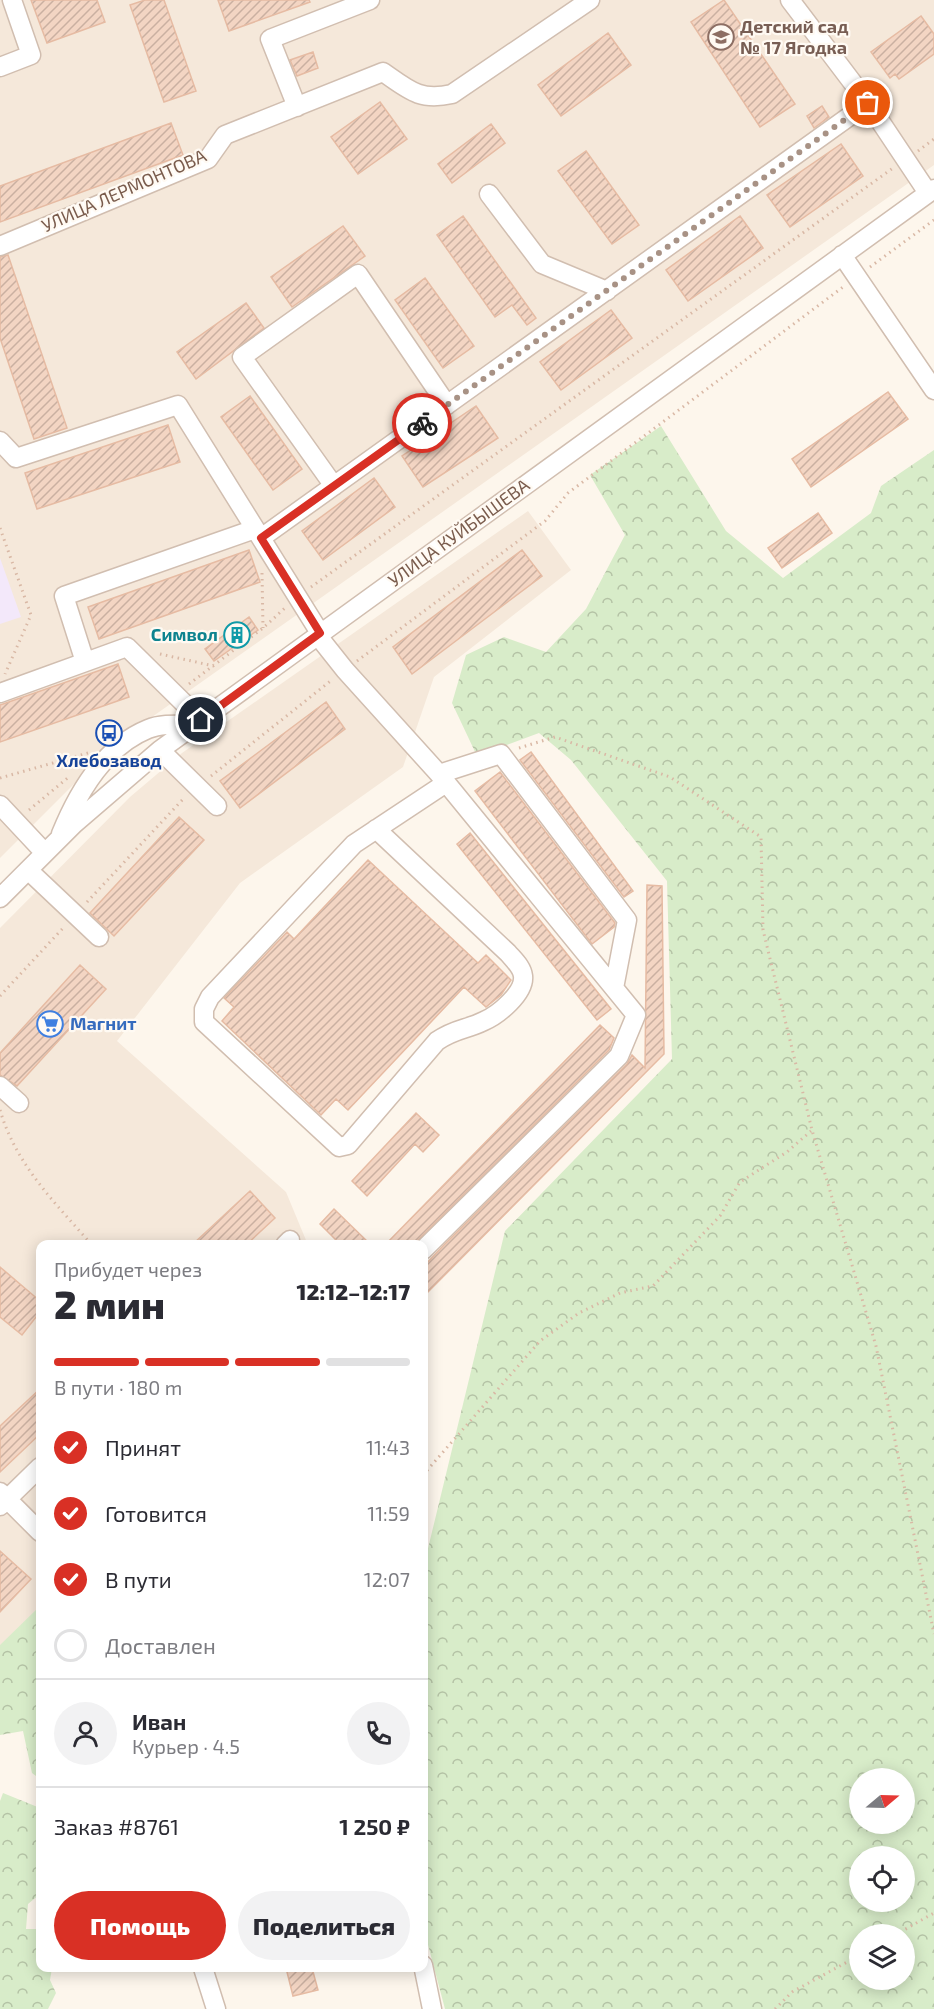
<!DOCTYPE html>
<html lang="ru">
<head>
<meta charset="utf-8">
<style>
  :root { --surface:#fff; --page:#f2f2f3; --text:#2b2b33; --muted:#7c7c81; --line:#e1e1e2; --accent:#d93025 }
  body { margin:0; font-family:"Exo 2",sans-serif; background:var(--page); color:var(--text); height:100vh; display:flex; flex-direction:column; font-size:22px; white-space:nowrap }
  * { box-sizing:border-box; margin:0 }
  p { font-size:20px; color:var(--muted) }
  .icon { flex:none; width:33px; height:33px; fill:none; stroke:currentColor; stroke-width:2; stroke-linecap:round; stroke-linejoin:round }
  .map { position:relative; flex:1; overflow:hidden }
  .details { position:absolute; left:36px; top:1240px; width:392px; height:732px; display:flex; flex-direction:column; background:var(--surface); border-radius:12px; box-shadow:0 3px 15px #0003 }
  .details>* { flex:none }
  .needle { width:39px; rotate:71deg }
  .controls { position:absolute; left:849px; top:1768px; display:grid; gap:12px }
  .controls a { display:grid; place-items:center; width:66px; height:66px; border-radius:50%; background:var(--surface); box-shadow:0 3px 15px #0003; font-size:30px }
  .pin { position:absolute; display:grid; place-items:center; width:51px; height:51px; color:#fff; margin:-26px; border:3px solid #fff; border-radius:50%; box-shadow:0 2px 6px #0007 }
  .courier { position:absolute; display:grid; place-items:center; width:60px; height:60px; margin:-30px; border:4px solid #d93025; border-radius:50%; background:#fff; color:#222; box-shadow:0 2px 8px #0007 }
  .headline em { font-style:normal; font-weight:800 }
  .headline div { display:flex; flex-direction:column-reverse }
  .headline { display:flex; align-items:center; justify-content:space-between; height:102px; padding:0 18px }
  h1 { font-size:39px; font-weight:800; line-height:45px }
  .bar { display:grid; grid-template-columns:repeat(4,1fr); gap:9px 6px; align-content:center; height:72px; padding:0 18px }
  .bar i { height:8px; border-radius:4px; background:var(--line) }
  .bar .selected { background:var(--accent) }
  .bar p { grid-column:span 4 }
  .line { display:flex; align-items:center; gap:15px; padding:0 18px; border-top:2px solid var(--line) }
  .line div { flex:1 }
  .round { display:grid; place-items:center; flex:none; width:63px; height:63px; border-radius:32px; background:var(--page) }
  ol { padding:0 18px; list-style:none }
  li { display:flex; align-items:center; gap:18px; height:66px }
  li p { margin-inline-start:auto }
  li .icon { padding:6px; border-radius:50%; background:var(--accent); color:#fff; stroke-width:4 }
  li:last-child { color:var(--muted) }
  li i { width:33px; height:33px; border:3px solid var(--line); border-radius:50% }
  .primary-button { display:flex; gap:12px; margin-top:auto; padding:12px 18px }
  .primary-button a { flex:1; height:69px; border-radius:36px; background:var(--accent); color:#fff; font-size:24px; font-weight:800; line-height:69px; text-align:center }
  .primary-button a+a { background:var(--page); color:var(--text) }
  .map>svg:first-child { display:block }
  .residential { fill:#f5e8da }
  .education { fill:#f3e8fa }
  .forest { fill:url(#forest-crowns); fill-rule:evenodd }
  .building { fill:url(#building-hatch); stroke:#e6bba3; stroke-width:1.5 }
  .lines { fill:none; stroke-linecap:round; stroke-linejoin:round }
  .minor-casing { stroke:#d1beb0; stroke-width:21 }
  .path { stroke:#d9b8a5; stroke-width:3; stroke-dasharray:1.5 4.5; stroke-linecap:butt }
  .minor { stroke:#fff; stroke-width:18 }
  .done { stroke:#a89285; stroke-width:6; stroke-dasharray:0 10.8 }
  .route { stroke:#d93025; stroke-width:8 }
  .labels { text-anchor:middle; stroke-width:4.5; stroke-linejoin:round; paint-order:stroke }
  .education-label { font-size:18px; font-weight:bold; fill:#785e54; stroke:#fffaf3; text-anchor:start }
  .street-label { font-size:18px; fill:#7a5c4d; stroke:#fffaf3 }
  .culture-label { font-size:18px; font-weight:bold; fill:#0d838f; stroke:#fffaf3; text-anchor:end }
  .transit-label { font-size:18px; font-weight:bold; fill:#164399; stroke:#fffaf3 }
  .shop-label { font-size:18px; font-weight:bold; fill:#366cbe; stroke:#fffaf3; text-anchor:start }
</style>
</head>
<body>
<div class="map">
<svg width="934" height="2009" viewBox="0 0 934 2009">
  <defs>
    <pattern id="forest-crowns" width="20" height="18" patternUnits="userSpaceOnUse" patternTransform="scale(1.5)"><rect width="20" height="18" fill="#d8ecc9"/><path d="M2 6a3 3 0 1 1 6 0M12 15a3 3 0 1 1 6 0" fill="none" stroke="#b4c2a5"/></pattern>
    <pattern id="building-hatch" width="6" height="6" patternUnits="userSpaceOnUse" patternTransform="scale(1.5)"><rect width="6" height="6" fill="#f3d5c3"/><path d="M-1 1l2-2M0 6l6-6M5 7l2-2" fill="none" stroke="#cab0a1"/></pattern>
  </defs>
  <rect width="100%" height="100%" fill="#fdf6ec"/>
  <!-- residential -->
  <path class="residential" d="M0 0H934V165L152 717 108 750 0 858Z
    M528 511 571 570 434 677 403 767 240 883 117 1041 286 1192 308 1245H40V1619L0 1656V928L130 797 182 753Z"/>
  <!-- education -->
  <path class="education" d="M0 558 21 617 0 624Z"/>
  <!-- forest -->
  <path class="forest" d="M661 426 726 531 783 578 871 513 881 486 934 450V2009H445L423 1926V1569L505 1231 672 1059 667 881 571 760 539 733 477 756 452 703 466 655 504 637 546 652 586 609 625 535 590 475ZM860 1779H904V1824H860ZM860 1857H904V1902H860ZM860 1935H904V1980H860Z
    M40 1606V1779L32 1773 23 1731 0 1735V1645Z
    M3 1793 40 1808V1894L28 1904 26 1929H40V1968H52L50 1980 56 1993 48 2009H0V1801Z"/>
  <!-- building -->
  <path class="building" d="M31 0H97L105 22 47 43Z
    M145 0H164L196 91 164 102 130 5Z
    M218 0H309L310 2 229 31Z
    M724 0 795 104 760 127 691 22Z
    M921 16 934 34V54L899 79 895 74 890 78 871 52Z
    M608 33 631 65 561 116 538 85Z
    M313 52 318 68 297 76 290 60Z
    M380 102 407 139 358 174 331 137Z
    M822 106 829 117 814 128 807 116Z
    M171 123 183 155 0 222V186Z
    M491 124 505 143 452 183 438 164Z
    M841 144 863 176 790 227 767 195Z
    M586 151 639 225 612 244 558 171Z
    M463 216 536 318 527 325 512 305 495 317 437 235Z
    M740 216 763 248 688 301 666 270Z
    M343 226 365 256 292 307 271 277Z
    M8 255 67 428 34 439 0 338V257Z
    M425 278 474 346 443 368 395 300Z
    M246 303 264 328 196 379 177 352Z
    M611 310 632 338 561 390 540 362Z
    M888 392 908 419 811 487 792 459Z
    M250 396 302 469 273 490 221 417Z
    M476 406 498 438 423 487 402 456Z
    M168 425 180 462 37 509 25 473Z
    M374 478 395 507 323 560 302 531Z
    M818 513 832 533 782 568 768 548Z
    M249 550 260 582 99 639 88 607Z
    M522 550 542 576 412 674 393 647Z
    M249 617 258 630 214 661 205 649Z
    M118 664 129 697 0 742V705Z
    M326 702 345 729 240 808 220 781Z
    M531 752 633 891 624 897 520 760Z
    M500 772 615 923 614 927 592 944 475 791Z
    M179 817 204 840 114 936 90 913Z
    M470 833 611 1009 597 1020 457 844Z
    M368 860 478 963 486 955 511 980 501 995 486 1007 464 987 348 1110 336 1099 321 1115 222 1021 234 1007 224 998 287 932 294 939Z
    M647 885 662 886 664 1054 423 1297V1267L444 1245 627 1064 632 1055 645 1068Z
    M80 965 106 989 17 1086 0 1075V1053Z
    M600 1025 614 1038 609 1050 413 1245H385Z
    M416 1113 439 1135 423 1152 415 1144 367 1196 352 1181Z
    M250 1191 275 1218 246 1245H192Z
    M334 1209 371 1245H341L320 1224Z
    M0 1267 40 1301V1312L22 1335 0 1317Z
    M40 1389V1434L0 1472V1426Z
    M0 1551 31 1579 0 1612Z
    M286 1968H312L318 1990 293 1996Z"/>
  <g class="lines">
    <!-- minor casing -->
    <g class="minor-casing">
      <path id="minor" d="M790 0 868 103 928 193
        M0 67 31 55 12 0
        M297 107 270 39 370 0
        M489 194 542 264 607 291
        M0 246 208 159 225 135 383 72C410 91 420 101 452 94L590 0
        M842 255 934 390
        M0 441 16 458 178 405 320 633
        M334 486 242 357 358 274 447 405
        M261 538 868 103
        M318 636 345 670 439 774 636 1015 619 1056 423 1250
        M85 662 64 596 255 529
        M0 693 127 647 201 720
        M160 750 217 806
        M439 774 501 754 627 920 614 988
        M0 805 45 853
        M376 829 508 953C514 960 522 967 523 976 525 993 498 1015 484 1021 466 1030 456 1028 437 1041L348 1145 339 1147 204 1022V1009L210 997 354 844 446 783
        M61 834C78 792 104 747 148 729 162 723 179 725 194 725
        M28 870 99 937
        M0 898 74 824 160 750 934 189
        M0 1086 19 1103
        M285 1245 290 1240
        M0 1492 40 1532
        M0 1506 40 1467
        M423 1965 432 2009
        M203 1968 216 2009"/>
    </g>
    <!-- path -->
    <path class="path" d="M918 151 934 139
      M870 267 934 220
      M0 528 31 615 5 674
      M262 573 263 628
      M311 587 893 168
      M160 654 214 666
      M357 661 545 521 568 493 843 287
      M189 684 263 628 285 608
      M519 748 555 737 670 777 761 837 763 930 812 1130 876 1346 934 1634
      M211 776 333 679
      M0 778 88 753
      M29 810 70 776
      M87 902 185 797
      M0 996 64 927
      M0 1110C16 1165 56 1204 92 1245
      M423 1475 540 1341 579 1313 620 1293 653 1286 720 1216 740 1182 787 1152 811 1131
      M895 1935 934 1913
      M775 2009 792 1992 860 1955"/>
    <!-- minor -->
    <use href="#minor" class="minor"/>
  </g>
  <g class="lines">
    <!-- done -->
    <path class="done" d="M422 423 868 103"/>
    <!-- route -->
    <path class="route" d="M201 720 320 633 261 538 422 423"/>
  </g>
  <!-- icons -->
  <defs>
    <g id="school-ring" transform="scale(1.35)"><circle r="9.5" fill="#fffaf3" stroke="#8d6e63" stroke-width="1.5"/><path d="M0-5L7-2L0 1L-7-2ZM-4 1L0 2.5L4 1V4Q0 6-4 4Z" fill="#8d6e63"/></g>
    <g id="building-ring" transform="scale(1.35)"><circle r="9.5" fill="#fffaf3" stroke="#0f9aa8" stroke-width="1.5"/><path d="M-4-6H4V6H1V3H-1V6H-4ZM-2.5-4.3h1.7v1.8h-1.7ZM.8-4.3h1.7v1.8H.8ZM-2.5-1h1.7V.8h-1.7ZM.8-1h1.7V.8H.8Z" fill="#0f9aa8"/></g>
    <g id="bus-ring" transform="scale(1.35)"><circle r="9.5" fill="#fffaf3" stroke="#1a4fb4" stroke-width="1.5"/><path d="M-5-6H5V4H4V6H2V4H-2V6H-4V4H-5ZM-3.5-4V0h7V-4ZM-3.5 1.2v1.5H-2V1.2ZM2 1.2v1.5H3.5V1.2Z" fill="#1a4fb4"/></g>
    <g id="supermarket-ring" transform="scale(1.35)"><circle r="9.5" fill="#fffaf3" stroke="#3f7fe0" stroke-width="1.5"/><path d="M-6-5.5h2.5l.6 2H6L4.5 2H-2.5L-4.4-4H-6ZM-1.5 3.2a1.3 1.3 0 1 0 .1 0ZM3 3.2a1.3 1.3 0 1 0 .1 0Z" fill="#3f7fe0"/></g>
  </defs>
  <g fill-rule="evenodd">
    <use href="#school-ring" x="721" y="37"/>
    <use href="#building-ring" x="237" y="635"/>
    <use href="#bus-ring" x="109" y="733"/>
    <use href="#supermarket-ring" x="50" y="1024"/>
  </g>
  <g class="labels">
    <!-- education labels -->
    <g class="education-label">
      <text x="740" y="33">Детский сад<tspan x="740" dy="21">№ 17 Ягодка</tspan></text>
    </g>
    <!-- street labels -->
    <g class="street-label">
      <text transform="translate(124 191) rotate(-24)" y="6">УЛИЦА ЛЕРМОНТОВА</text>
      <text transform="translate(459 533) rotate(-36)" y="6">УЛИЦА КУЙБЫШЕВА</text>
    </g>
    <!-- culture labels -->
    <g class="culture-label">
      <text x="218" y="641">Символ</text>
    </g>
    <!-- transit labels -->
    <g class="transit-label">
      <text x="109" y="767">Хлебозавод</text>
    </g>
    <!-- shop labels -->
    <g class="shop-label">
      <text x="70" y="1030">Магнит</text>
    </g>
  </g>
</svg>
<div class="controls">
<a><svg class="needle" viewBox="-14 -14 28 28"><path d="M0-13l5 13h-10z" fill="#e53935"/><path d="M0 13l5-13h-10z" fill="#7c7c81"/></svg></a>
<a><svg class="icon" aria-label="locate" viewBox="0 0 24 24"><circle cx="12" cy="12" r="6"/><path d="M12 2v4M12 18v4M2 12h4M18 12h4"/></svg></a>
<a><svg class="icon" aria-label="layers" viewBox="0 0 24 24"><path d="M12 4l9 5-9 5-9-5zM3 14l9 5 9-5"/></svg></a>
</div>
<div class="pin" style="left:868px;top:103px;background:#ea580c"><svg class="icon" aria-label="bag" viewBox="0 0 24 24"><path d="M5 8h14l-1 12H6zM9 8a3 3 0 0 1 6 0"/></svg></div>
<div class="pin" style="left:201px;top:720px;background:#1f2937"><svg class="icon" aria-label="home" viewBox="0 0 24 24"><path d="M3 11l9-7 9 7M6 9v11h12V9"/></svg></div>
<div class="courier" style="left:422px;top:423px"><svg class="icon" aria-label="bike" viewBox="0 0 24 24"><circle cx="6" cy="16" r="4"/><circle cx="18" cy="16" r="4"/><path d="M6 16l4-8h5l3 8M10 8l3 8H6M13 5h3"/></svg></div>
<section class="details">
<div class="headline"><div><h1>2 мин</h1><p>Прибудет через</p></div><em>12:12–12:17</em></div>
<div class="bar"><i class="selected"></i><i class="selected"></i><i class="selected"></i><i></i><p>В пути · 180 m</p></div>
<ol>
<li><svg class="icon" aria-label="check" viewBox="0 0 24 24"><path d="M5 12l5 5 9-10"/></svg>Принят<p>11:43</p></li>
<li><svg class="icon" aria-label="check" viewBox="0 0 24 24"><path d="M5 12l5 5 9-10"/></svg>Готовится<p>11:59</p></li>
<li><svg class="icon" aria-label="check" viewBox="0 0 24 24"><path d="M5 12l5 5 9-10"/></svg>В пути<p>12:07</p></li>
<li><i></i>Доставлен</li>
</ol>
<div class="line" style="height:108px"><a class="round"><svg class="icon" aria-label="person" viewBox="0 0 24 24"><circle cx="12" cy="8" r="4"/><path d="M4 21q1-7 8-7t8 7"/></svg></a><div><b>Иван</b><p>Курьер · 4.5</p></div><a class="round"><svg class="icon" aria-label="phone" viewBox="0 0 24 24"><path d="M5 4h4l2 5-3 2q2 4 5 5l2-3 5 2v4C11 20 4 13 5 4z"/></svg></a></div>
<div class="line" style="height:78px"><div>Заказ #8761</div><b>1 250 ₽</b></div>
<div class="primary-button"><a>Помощь</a><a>Поделиться</a></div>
</section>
</div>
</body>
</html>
